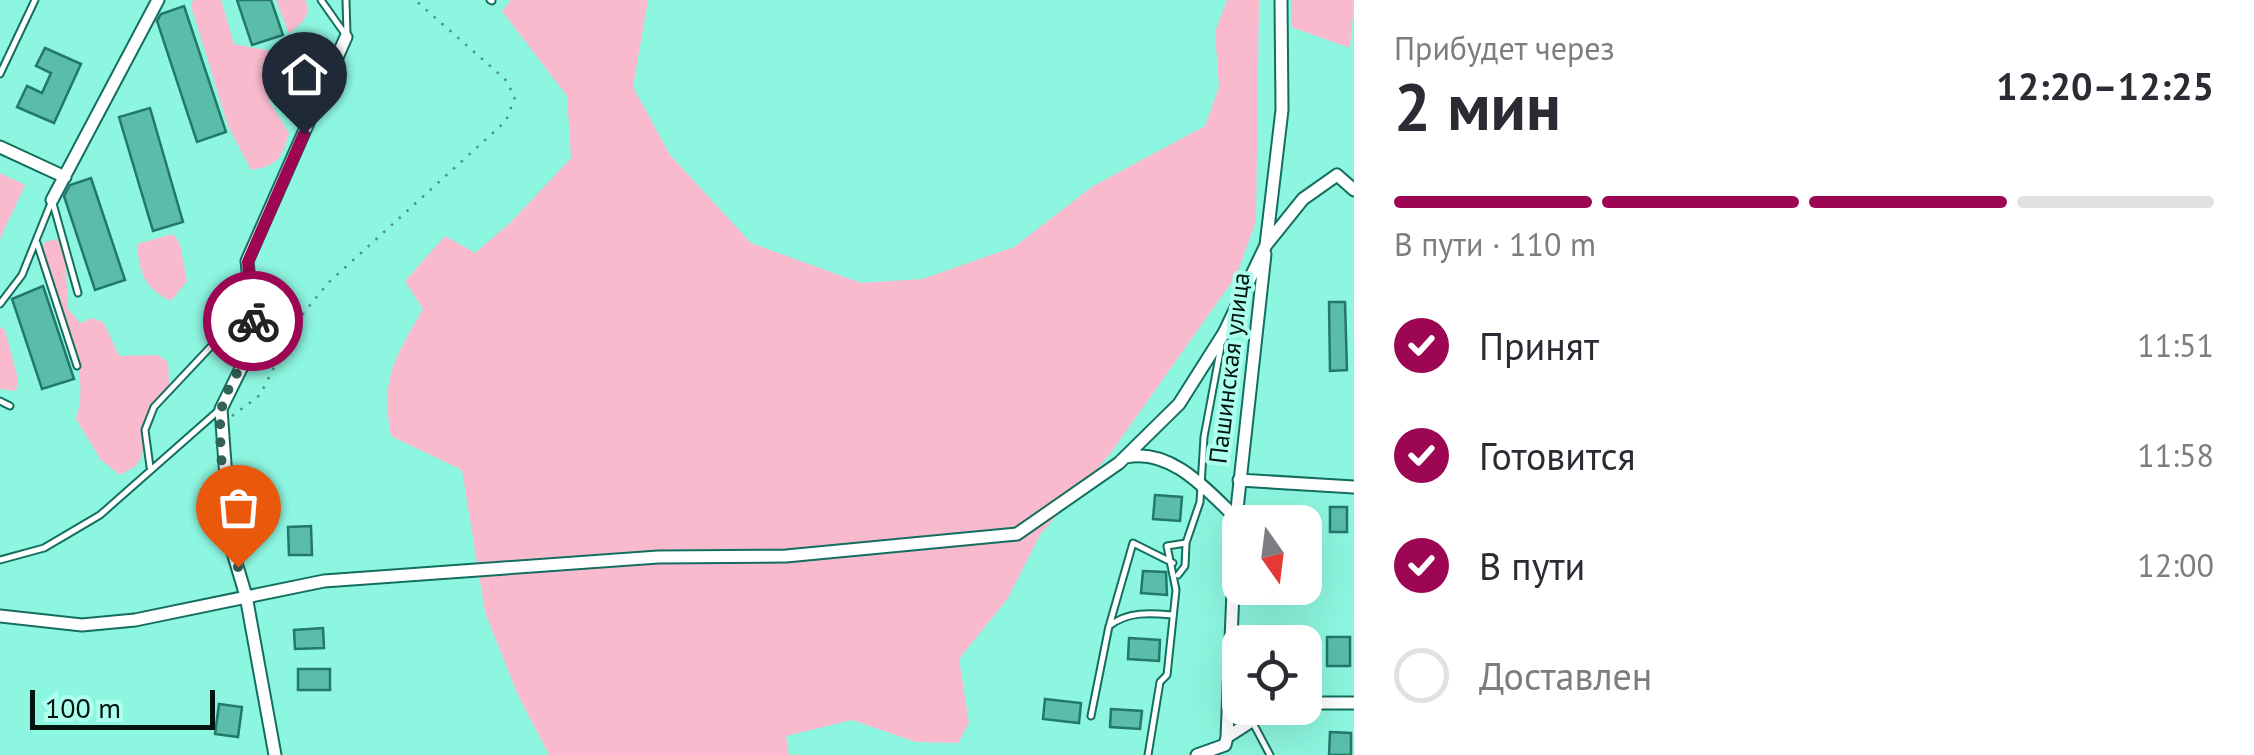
<!DOCTYPE html>
<html lang="ru">
<head>
<meta charset="utf-8">
<style>
  :root { --surface:#fff; --page:#f2f2f3; --text:#2b2b33; --muted:#7c7c81; --line:#e1e1e2; --accent:#9c0653 }
  body { margin:0; font-family:"PT Sans",sans-serif; background:var(--page); color:var(--text); height:100vh; display:flex; flex-direction:column; font-size:38px; white-space:nowrap }
  * { box-sizing:border-box; margin:0 }
  p { font-size:32px; color:var(--muted) }
  .icon { flex:none; width:55px; height:55px; fill:none; stroke:currentColor; stroke-width:2; stroke-linecap:round; stroke-linejoin:round }
  .map { position:relative; flex:1; overflow:hidden }
  .panel { display:flex; flex-direction:column; background:var(--surface); width:900px }
  .panel>* { flex:none }
  .needle { width:65px; rotate:166deg }
  .buttons { position:absolute; left:1222px; top:505px; display:grid; gap:20px }
  .buttons a { display:grid; place-items:center; width:100px; height:100px; border-radius:20px; background:var(--surface); box-shadow:0 10px 40px #0002; font-size:50px }
  .scale { position:absolute; left:30px; bottom:25px; width:185px; box-sizing:border-box; padding-left:10px; border:5px solid #001410; border-top:0; font-size:28px; line-height:35px; white-space:nowrap; color:#001410; -webkit-text-stroke:8px #aeffed; paint-order:stroke }
  .pin { position:absolute; display:grid; place-items:center; width:85px; height:85px; color:#fff; margin:-102px -42px; border-radius:50% 50% 50% 0; rotate:-45deg; box-shadow:0 0 10px #0007 }
  .pin .icon { rotate:45deg }
  .courier { position:absolute; display:grid; place-items:center; width:100px; height:100px; margin:-50px; border:8px solid #9c0653; border-radius:50%; background:#fff; color:#222; box-shadow:0 2px 12px #0007 }
  .headline em { font-style:normal; font-weight:700 }
  .headline div { display:flex; flex-direction:column-reverse }
  .headline { display:flex; align-items:center; justify-content:space-between; height:170px; padding:0 40px }
  h1 { font-size:65px; font-weight:700; line-height:75px }
  .bar { display:grid; grid-template-columns:repeat(4,1fr); gap:15px 10px; align-content:center; height:120px; padding:0 40px }
  .bar i { height:12px; border-radius:8px; background:var(--line) }
  .bar .selected { background:var(--accent) }
  .bar p { grid-column:span 4 }
  ol { padding:0 40px; list-style:none }
  li { display:flex; align-items:center; gap:30px; height:110px }
  li p { margin-inline-start:auto }
  li .icon { padding:10px; border-radius:50%; background:var(--accent); color:#fff; stroke-width:4 }
  li:last-child { color:var(--muted) }
  li i { width:55px; height:55px; border:5px solid var(--line); border-radius:50% }
  main { display:flex; flex:1; min-height:0 }
  .map>svg:first-child { display:block }
  .green { fill:#f9bacd }
  .building { fill:#5abdaa; stroke:#237869; stroke-width:2.5 }
  .lines { fill:none; stroke-linecap:round; stroke-linejoin:round }
  .service-casing { stroke:#146e5f; stroke-width:9 }
  .minor-casing { stroke:#146e5f; stroke-width:15 }
  .path { stroke:#4e9284; stroke-width:2.5; stroke-dasharray:2.5 8; stroke-linecap:butt }
  .service { stroke:#fff; stroke-width:5 }
  .minor { stroke:#fff; stroke-width:11 }
  .done { stroke:#316359; stroke-width:10; stroke-dasharray:0 18 }
  .route { stroke:#9c0653; stroke-width:12 }
  .labels { text-anchor:middle; stroke-width:8; stroke-linejoin:round; paint-order:stroke }
  .street-label { font-size:25px; fill:#001410; stroke:#aeffed }
</style>
</head>
<body>
<main>
<div class="map">
<svg width="1354" height="755" viewBox="0 0 1354 755">
  <rect width="100%" height="100%" fill="#8df6e0"/>
  <!-- green -->
  <path class="green" d="M193 0H221L234 44 271 51 269 101 289 133C282 159 278 165 251 170L228 126 191 6Z
    M276 0H305C313 16 300 24 289 34Z
    M511 0H648L633 87 670 155 751 243 861 283 922 279 1014 247 1093 186 1205 126 1219 87 1215 32 1227 0H1259L1256 221 1236 276 1110 454 1040 535 1008 598 959 659 969 723 958 743 916 742 852 720 786 736 789 755H549L517 693 485 612 462 470 391 436C380 380 395 357 423 309L405 281 445 236 475 253 510 223 571 158 567 96 502 11Z
    M1291 0H1354L1350 48 1291 27Z
    M0 173 25 185 0 239Z
    M173 234 180 244 187 281 171 301C144 288 139 273 137 244Z
    M57 239 65 248 68 309 80 323 92 318 104 323 119 356 157 355 168 362 169 385 145 430 142 456 136 466 120 475 101 460 76 419C92 368 61 311 39 264L38 253 45 242Z
    M0 327 5 330 18 379 16 391 0 389Z"/>
  <!-- building -->
  <path class="building" d="M237 0H271L283 35 252 45Z
    M184 6 226 132 197 142 157 21 161 14Z
    M45 48 81 64 54 123 17 107 27 86 42 93 51 73 36 66Z
    M150 108 183 222 153 231 119 117Z
    M91 178 125 280 95 290 64 196 70 185Z
    M43 286 74 379 42 389 12 299Z
    M1329 302H1345L1347 370 1330 371Z
    M1155 495 1182 497 1180 521 1153 519Z
    M1330 507H1347V532H1330Z
    M311 526 312 555H289L288 527Z
    M1143 571 1166 572 1167 595 1141 593Z
    M323 628 324 648 295 649 294 630Z
    M1327 637H1350V666H1327Z
    M1129 638 1160 640 1159 661 1128 659Z
    M298 669H330V690H298Z
    M1045 699 1081 703 1079 723 1043 719Z
    M219 704 242 707 238 737 215 734Z
    M1111 709 1142 711 1140 729 1110 727Z
    M1330 732 1351 733V755H1329Z"/>
  <g class="lines">
    <!-- service casing -->
    <g class="service-casing">
      <path id="service" d="M321 0 345 34
        M346 0 347 34
        M490 0 492 1
        M0 74 35 0
        M52 200 78 293
        M37 243 77 366
        M0 304 22 275 51 203
        M0 401 10 406
        M150 467 145 430 154 407 233 323 249 314
        M0 560 44 548 100 515 218 411
        M1178 575 1185 566 1186 544
        M1110 623 1133 543 1173 563
        M1091 716 1109 626C1128 611 1150 613 1173 615
        M1253 723 1270 755
        M1148 755 1160 682 1167 675 1176 590 1167 546 1186 543 1200 502 1204 437 1221 346"/>
    </g>
    <!-- minor casing -->
    <g class="minor-casing">
      <path id="minor" d="M1281 0 1282 110 1266 245 1303 199 1337 175 1354 190
        M0 147 65 177
        M52 200 158 0
        M1126 457C1171 448 1206 489 1236 518
        M1239 480 1354 487
        M0 616 82 625 135 620 324 581 658 557 786 556 1017 534 1119 463 1179 404 1224 333 1266 245
        M1305 703H1354
        M1227 737 1272 708
        M275 755 246 596 231 546 221 409 255 340 247 261 346 37
        M1197 755 1225 745 1227 737 1236 518 1265 254"/>
    </g>
    <!-- path -->
    <path class="path" d="M232 416 260 395 298 320 328 283 506 121 515 97 505 79 415 0"/>
    <!-- service -->
    <use href="#service" class="service"/>
    <!-- minor -->
    <use href="#minor" class="minor"/>
  </g>
  <g class="lines">
    <!-- done -->
    <path class="done" d="M238 567C229 538 215 433 222 407 230 375 256 355 253 321"/>
    <!-- route -->
    <path class="route" d="M253 321 248 262 304 134"/>
  </g>
  <g class="labels">
    <!-- street labels -->
    <g class="street-label">
      <text transform="translate(1229 368) rotate(-83)" y="9">Пашинская улица</text>
    </g>
  </g>
</svg>
<div class="buttons">
<a><svg class="needle" viewBox="-14 -14 28 28"><path d="M0-13l5 13h-10z" fill="#e53935"/><path d="M0 13l5-13h-10z" fill="#7c7c81"/></svg></a>
<a><svg class="icon" aria-label="locate" viewBox="0 0 24 24"><circle cx="12" cy="12" r="6"/><path d="M12 2v4M12 18v4M2 12h4M18 12h4"/></svg></a>
</div>
<div class="scale">100 m</div>
<div class="pin" style="left:238px;top:567px;background:#ea580c"><svg class="icon" aria-label="bag" viewBox="0 0 24 24"><path d="M5 8h14l-1 12H6zM9 8a3 3 0 0 1 6 0"/></svg></div>
<div class="pin" style="left:304px;top:134px;background:#1f2937"><svg class="icon" aria-label="home" viewBox="0 0 24 24"><path d="M3 11l9-7 9 7M6 9v11h12V9"/></svg></div>
<div class="courier" style="left:253px;top:321px"><svg class="icon" aria-label="bike" viewBox="0 0 24 24"><circle cx="6" cy="16" r="4"/><circle cx="18" cy="16" r="4"/><path d="M6 16l4-8h5l3 8M10 8l3 8H6M13 5h3"/></svg></div>
</div>
<section class="panel">
<div class="headline"><div><h1>2 мин</h1><p>Прибудет через</p></div><em>12:20–12:25</em></div>
<div class="bar"><i class="selected"></i><i class="selected"></i><i class="selected"></i><i></i><p>В пути · 110 m</p></div>
<ol>
<li><svg class="icon" aria-label="check" viewBox="0 0 24 24"><path d="M5 12l5 5 9-10"/></svg>Принят<p>11:51</p></li>
<li><svg class="icon" aria-label="check" viewBox="0 0 24 24"><path d="M5 12l5 5 9-10"/></svg>Готовится<p>11:58</p></li>
<li><svg class="icon" aria-label="check" viewBox="0 0 24 24"><path d="M5 12l5 5 9-10"/></svg>В пути<p>12:00</p></li>
<li><i></i>Доставлен</li>
</ol>
</section>
</main>
</body>
</html>
